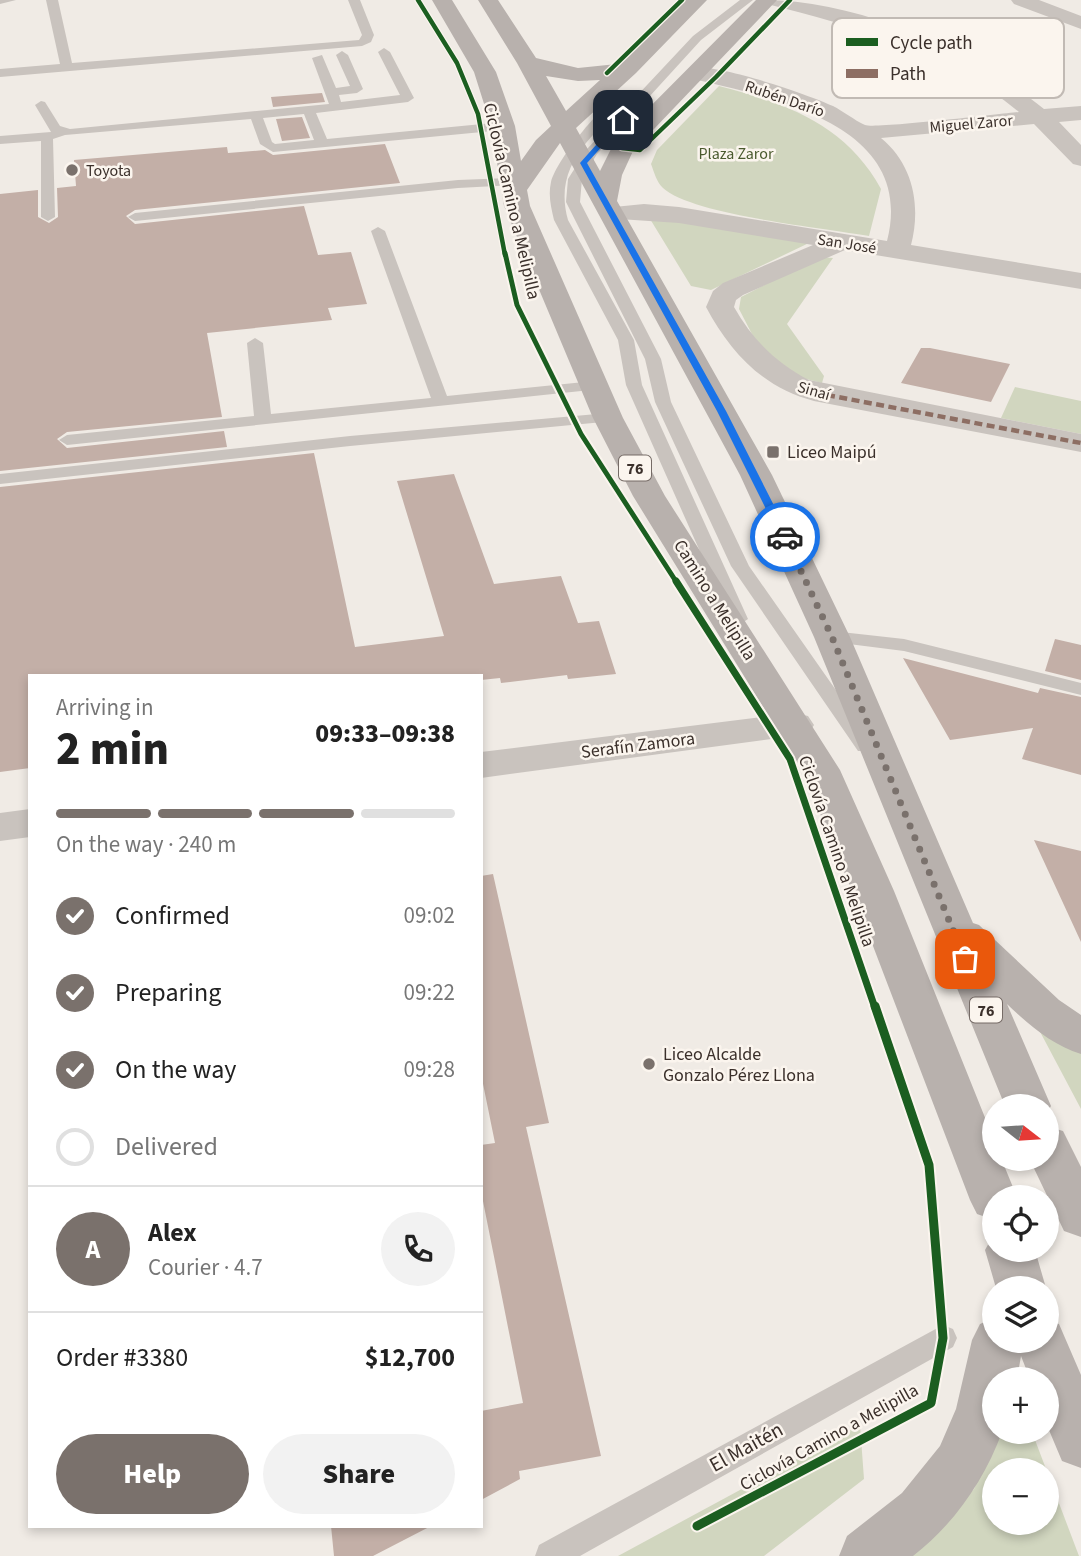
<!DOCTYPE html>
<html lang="en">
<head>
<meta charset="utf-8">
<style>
  :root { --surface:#fff; --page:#f2f2f2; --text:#222; --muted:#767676; --line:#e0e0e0; --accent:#7a716c }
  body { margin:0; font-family:"Source Sans 3",sans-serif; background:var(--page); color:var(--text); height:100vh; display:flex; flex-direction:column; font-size:26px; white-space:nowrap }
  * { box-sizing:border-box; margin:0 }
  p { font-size:23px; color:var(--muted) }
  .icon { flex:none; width:38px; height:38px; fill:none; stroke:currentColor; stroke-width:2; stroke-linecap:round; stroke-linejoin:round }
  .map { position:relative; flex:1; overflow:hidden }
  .side { position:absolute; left:28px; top:674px; width:455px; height:854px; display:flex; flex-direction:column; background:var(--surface); border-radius:0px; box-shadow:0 4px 10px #0003 }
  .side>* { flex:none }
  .needle { width:46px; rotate:107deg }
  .tools { position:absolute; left:982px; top:1094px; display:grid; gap:14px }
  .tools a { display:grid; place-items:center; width:77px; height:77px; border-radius:50%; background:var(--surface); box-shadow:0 4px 10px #0003; font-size:35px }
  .pin { position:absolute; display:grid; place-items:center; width:60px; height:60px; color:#fff; margin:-30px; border-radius:14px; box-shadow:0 4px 10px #0006 }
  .courier { position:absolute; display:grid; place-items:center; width:70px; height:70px; margin:-35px; border:5px solid #1a73e8; border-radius:50%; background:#fff; color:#222; box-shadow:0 2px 9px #0007 }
  .overview em { font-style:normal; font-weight:800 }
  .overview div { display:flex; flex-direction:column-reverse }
  .overview { display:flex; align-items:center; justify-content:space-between; height:119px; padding:0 28px }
  h1 { font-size:46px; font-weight:800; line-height:52px }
  .bar { display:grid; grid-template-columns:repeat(4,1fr); gap:10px 7px; align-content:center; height:84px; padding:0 28px }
  .bar i { height:9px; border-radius:5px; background:var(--line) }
  .bar .selected { background:var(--accent) }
  .bar p { grid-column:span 4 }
  .line { display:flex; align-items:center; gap:18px; padding:0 28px; border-top:2px solid var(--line) }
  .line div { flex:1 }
  .round { display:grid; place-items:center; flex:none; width:74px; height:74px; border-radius:37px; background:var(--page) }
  ol { padding:0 28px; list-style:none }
  li { display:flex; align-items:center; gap:21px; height:77px }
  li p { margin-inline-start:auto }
  li .icon { padding:7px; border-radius:50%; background:var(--accent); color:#fff; stroke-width:4 }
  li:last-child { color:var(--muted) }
  li i { width:38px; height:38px; border:4px solid var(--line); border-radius:50% }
  .primary-button { display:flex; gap:14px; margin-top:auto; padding:14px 28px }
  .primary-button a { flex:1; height:80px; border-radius:42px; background:var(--accent); color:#fff; font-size:28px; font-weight:800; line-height:80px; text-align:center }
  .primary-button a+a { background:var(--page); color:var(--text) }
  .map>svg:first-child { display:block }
  .green { fill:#d1d6bf; fill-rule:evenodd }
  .building { fill:#c3afa7 }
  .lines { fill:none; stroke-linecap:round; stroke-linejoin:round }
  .service { fill:#c9c3be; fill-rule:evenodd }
  .minor { fill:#c9c3be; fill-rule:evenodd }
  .primary { fill:#b8b1ad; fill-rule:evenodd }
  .quiet { stroke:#8d6e63; stroke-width:4.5; stroke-dasharray:8 4.5; stroke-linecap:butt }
  .cycleway-far3-casing { stroke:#fbf5ee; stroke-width:7 }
  .cycleway-far2-casing { stroke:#fbf5ee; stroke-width:9 }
  .cycleway-far1-casing { stroke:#fbf5ee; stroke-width:11 }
  .cycleway-casing { stroke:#fbf5ee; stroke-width:13 }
  .cycleway-far3 { stroke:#1b5e20; stroke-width:4.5 }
  .cycleway-far2 { stroke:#1b5e20; stroke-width:5 }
  .cycleway-far1 { stroke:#1b5e20; stroke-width:7 }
  .cycleway { stroke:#1b5e20; stroke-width:9 }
  .route { fill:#1a73e8 }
  .done { stroke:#7a716c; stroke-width:7; stroke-dasharray:0 12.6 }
  .poi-dot { fill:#7a716c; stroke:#fbf5ee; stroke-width:2.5 }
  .labels { text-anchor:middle; stroke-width:5; stroke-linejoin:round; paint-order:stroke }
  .far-street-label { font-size:16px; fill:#3b302b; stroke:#fbf5ee }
  .far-park-label { font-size:16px; fill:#4a5a2e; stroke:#fbf5ee }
  .far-poi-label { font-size:16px; fill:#3b302b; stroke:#fbf5ee; text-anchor:start }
  .shield { fill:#fbf5ee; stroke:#756b66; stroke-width:2 }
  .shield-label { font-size:16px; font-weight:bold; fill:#3b302b }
  .street-label { font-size:18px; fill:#3b302b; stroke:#fbf5ee }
  .poi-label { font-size:18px; fill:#3b302b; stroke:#fbf5ee; text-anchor:start }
  .near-street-label { font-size:21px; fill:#3b302b; stroke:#fbf5ee }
  .key { fill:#fbf5ee; stroke:#c1bab4; stroke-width:2 }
  .key-label { font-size:19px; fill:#3b302b }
</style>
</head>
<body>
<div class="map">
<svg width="1081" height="1556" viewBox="0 0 1081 1556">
  <rect width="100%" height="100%" fill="#f0ebe5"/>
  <!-- green -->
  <path class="green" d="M719 86C786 103 846 125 881 189L869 236C825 228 692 215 663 188 657 183 654 172 651 164L657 150Z
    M647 214 811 242 711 290 691 286Z
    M819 257 833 258 787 324 824 376 822 383 790 375 754 338 739 309 741 297Z
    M1015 387 1081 401V434L1001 418Z
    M1037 1026 1081 1051V1109Z
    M860 1425 864 1479 764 1556H618Z
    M999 1432H1032L1079 1556H905L974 1489ZM994 1470H1046V1522H994Z"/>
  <!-- building -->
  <path class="building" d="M322 93 325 102 273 107 271 97Z
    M302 117 310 138 282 141 276 119Z
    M385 144 400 183 135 210 126 216 135 224 304 206 318 255 351 252 367 304 328 308 332 320 207 333 222 417 67 432 57 439 67 448 224 431 227 447 0 471V194L38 190V217L49 223 58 217 57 188 76 186 74 160 227 147 228 153 265 150 273 155Z
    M921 348H930L1010 364 991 402 901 383Z
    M314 453 355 647 444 636 397 481 454 474 494 584 561 576 578 623 599 621 616 674 568 679 567 675 501 683 500 678 481 680V676H30V768L0 772V487Z
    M1055 639 1081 645V680L1045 671Z
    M903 658 1038 693 1040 688 1081 697V775L1022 759 1033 728 950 740Z
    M1034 840 1081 851V942Z
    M493 874 549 1123 526 1127 601 1456 519 1471 520 1479 481 1500V1411L523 1403 481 1191V1145L495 1143 481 1074V876Z
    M331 1526H431L373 1556H334Z"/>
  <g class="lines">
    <!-- service -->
    <path class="service" d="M0 0H16L0 4Z
      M46 0H58L72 63 359 40 362 35 348 0H360L374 35 371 42 362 46 0 77V69L60 64Z
      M740 0H753L701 40 597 154 582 179 580 202 661 359 671 402 749 566 875 746 872 751H858L731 566 655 402 645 359 566 202 568 179 587 149 693 36Z
      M384 48 390 52 414 98 408 102 316 113 327 139 503 122 509 126 503 130 273 152 260 144 251 119 65 135 53 139 55 217 48 221 41 217V141L0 144V136L51 132 35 105 41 101 45 102 60 126 70 129 329 104 312 58 322 55 336 88 350 86 336 55 342 51 348 55 363 89 357 93 339 95 341 102 400 95 378 52ZM304 114 314 140 275 144 272 142 263 118Z
      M627 91 633 95 631 98C595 133 552 164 568 220L634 340 642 385 748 619 739 625 730 619 626 385 618 340 554 220C551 207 548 195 551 182 557 159 605 99 627 91Z
      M511 178 516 179V185L458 188 135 221 128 217 135 213 458 180Z
      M378 227 385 231 447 396 594 381 602 386 600 389 67 445 59 440 67 435 254 416 247 343 255 338 263 343 271 414 431 398 371 231Z
      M608 413 614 415 616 418 614 421 350 446 0 484V474L350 436Z
      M832 631 904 639 1081 683V695L904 651 825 641 822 637 825 633Z
      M943 1325 953 1329 957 1338 953 1347 580 1556H535L539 1545Z"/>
    <!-- minor -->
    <path class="minor" d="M764 0C858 0 971 50 1044 109L1081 106V120L1059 122 1081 145V166L1073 164 1034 124 881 138C914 165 921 207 911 245L1081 273V289L845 250 743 295 736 300 734 307C752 339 776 363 809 380L1081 434V452L814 401C763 388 730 352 706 307L713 291 723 283 813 245 679 223 604 218 600 213 604 208 644 204 679 207 887 241C917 124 772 98 689 78L686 73 689 68C714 62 807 94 833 106 843 111 854 120 865 125 875 129 998 114 1019 112 948 52 855 26 767 4Z
      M1011 0H1039L1081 16V29L1014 4Z
      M795 713 808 716 814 725 808 734 481 778V752Z
      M30 809V837L0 841V813Z"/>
    <!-- primary -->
    <path class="primary" d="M432 0H452L496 72 515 126 521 161 536 140 551 126 517 63 478 0H498L536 58 578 68 617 64 685 0H707L636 73 576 128 600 171 614 143 756 0H777L633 151 622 175 617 201 772 475 850 637 973 923 979 925 1059 1000 1081 1015V1054C1052 1045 1029 1025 1007 1004L1051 1106 1046 1115V1106H1005L814 637 740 475 560 143 527 190 530 206 623 418 665 496 840 770 894 891 994 1140V1158H1001L1017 1197H994V1220L977 1214 970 1200 852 891 802 770 633 496 593 418 504 206 491 126 474 72ZM546 76 578 81 600 80 566 111Z
      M1046 1126 1063 1131 1081 1167V1237L1064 1231 1029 1158H1046Z
      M994 1234V1250H1035L1046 1288H996L985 1250Z
      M994 1318V1340H1046V1319L1059 1324 1081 1375V1468L1062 1461 1046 1423V1379H1030L1021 1356 1017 1379H994V1432H1002C984 1481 954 1524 913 1556H839L847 1536 902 1493 940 1446 956 1409 972 1340 980 1324Z"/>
    <!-- quiet -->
    <path class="quiet" d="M827 395 1081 443"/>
    <!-- cycleway-far3 casing -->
    <g class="cycleway-far3-casing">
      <path id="cycleway-far3" d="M418 0 457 63 478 114 505 255
        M607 73 682 0
        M622 148 640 150 716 77 790 0"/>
    </g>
    <!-- cycleway-far2 casing -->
    <g class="cycleway-far2-casing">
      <path id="cycleway-far2" d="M505 253 517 305 581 434 677 583"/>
    </g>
    <!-- cycleway-far1 casing -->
    <g class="cycleway-far1-casing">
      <path id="cycleway-far1" d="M676 581 790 759 875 1008"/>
    </g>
    <!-- cycleway casing -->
    <g class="cycleway-casing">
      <path id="cycleway" d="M697 1526 931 1403 943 1338 929 1165 875 1006"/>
    </g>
    <!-- cycleway-far3 -->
    <use href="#cycleway-far3" class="cycleway-far3"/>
    <!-- cycleway-far2 -->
    <use href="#cycleway-far2" class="cycleway-far2"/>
    <!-- cycleway-far1 -->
    <use href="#cycleway-far1" class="cycleway-far1"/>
    <!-- cycleway -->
    <use href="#cycleway" class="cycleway"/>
  </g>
  <!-- route -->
  <path class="route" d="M620 118 626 120 587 163 726 411 790 537 788 539 780 537 717 411 580 163Z"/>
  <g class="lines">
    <!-- done -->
    <path class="done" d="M785 537 832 637 965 959"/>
  </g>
  <!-- markers -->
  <g class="poi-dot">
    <circle cx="72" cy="170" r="7"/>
    <rect x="766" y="445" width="14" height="14" rx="3.5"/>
    <circle cx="649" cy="1064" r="7"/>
  </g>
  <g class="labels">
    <!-- far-street labels -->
    <g class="far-street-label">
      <text transform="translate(785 98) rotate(19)" y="6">Rubén Darío</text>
      <text transform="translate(971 123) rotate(-5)" y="6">Miguel Zaror</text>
      <text transform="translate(847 243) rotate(9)" y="6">San José</text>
      <text transform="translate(814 390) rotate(16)" y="6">Sinaí</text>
    </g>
    <!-- far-park labels -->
    <g class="far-park-label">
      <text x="736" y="159">Plaza Zaror</text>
    </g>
    <!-- far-poi labels -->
    <g class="far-poi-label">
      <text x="86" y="176">Toyota</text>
    </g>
    <!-- shield labels -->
    <g class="shield">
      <rect x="619" y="455.5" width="32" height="25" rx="5"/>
      <rect x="970" y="997.5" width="32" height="25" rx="5"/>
    </g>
    <g class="shield-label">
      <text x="635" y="474">76</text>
      <text x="986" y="1016">76</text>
    </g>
    <!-- street labels -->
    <g class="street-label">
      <text transform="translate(512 201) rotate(77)" y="6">Ciclovía Camino a Melipilla</text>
      <text transform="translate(715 600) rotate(58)" y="6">Camino a Melipilla</text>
      <text transform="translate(638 745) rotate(-7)" y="6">Serafín Zamora</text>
      <text transform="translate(837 851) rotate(71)" y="6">Ciclovía Camino a Melipilla</text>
      <text transform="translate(829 1437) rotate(-29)" y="6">Ciclovía Camino a Melipilla</text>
    </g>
    <!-- poi labels -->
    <g class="poi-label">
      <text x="787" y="458">Liceo Maipú</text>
      <text x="663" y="1060">Liceo Alcalde<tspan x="663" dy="21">Gonzalo Pérez Llona</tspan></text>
    </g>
    <!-- near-street labels -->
    <g class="near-street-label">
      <text transform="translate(746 1447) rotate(-29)" y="7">El Maitén</text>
    </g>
  </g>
  <!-- legend -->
  <rect x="832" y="18" width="232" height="80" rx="10" class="key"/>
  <rect x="846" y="38" width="32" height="8" fill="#1b5e20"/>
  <rect x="846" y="69" width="32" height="9" fill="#8d6e63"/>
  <g class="key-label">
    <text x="890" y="49">Cycle path</text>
    <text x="890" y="80">Path</text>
  </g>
</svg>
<div class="tools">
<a><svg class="needle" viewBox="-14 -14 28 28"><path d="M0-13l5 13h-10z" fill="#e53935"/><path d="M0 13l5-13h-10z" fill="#767676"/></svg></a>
<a><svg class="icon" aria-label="locate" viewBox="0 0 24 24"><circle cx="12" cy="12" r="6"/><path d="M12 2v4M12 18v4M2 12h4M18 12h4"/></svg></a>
<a><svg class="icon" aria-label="layers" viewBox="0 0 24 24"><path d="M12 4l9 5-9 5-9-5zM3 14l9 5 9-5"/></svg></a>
<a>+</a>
<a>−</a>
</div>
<div class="pin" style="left:965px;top:959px;background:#ea580c"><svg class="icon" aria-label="bag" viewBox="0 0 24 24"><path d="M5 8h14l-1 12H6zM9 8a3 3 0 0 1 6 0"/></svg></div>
<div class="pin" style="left:623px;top:120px;background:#1f2937"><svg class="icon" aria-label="home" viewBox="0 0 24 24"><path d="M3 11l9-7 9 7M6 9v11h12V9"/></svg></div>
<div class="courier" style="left:785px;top:537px"><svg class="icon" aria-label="car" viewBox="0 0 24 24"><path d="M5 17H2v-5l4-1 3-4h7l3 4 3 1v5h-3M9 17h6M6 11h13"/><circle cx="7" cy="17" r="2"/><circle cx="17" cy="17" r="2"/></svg></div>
<section class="side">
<div class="overview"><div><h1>2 min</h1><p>Arriving in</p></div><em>09:33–09:38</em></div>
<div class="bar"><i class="selected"></i><i class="selected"></i><i class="selected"></i><i></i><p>On the way · 240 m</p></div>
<ol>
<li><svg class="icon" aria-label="check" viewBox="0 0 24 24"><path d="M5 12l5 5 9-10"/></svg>Confirmed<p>09:02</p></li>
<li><svg class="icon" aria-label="check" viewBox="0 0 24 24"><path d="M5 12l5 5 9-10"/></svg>Preparing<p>09:22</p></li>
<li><svg class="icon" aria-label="check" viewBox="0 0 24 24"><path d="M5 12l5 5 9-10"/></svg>On the way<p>09:28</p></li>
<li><i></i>Delivered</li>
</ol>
<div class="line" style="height:126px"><b class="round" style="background:var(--accent);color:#fff">A</b><div><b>Alex</b><p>Courier · 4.7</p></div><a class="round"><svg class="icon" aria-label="phone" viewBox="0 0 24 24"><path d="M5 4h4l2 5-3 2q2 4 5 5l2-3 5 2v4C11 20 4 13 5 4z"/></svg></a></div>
<div class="line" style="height:91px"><div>Order #3380</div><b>$12,700</b></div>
<div class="primary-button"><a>Help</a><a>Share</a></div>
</section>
</div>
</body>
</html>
